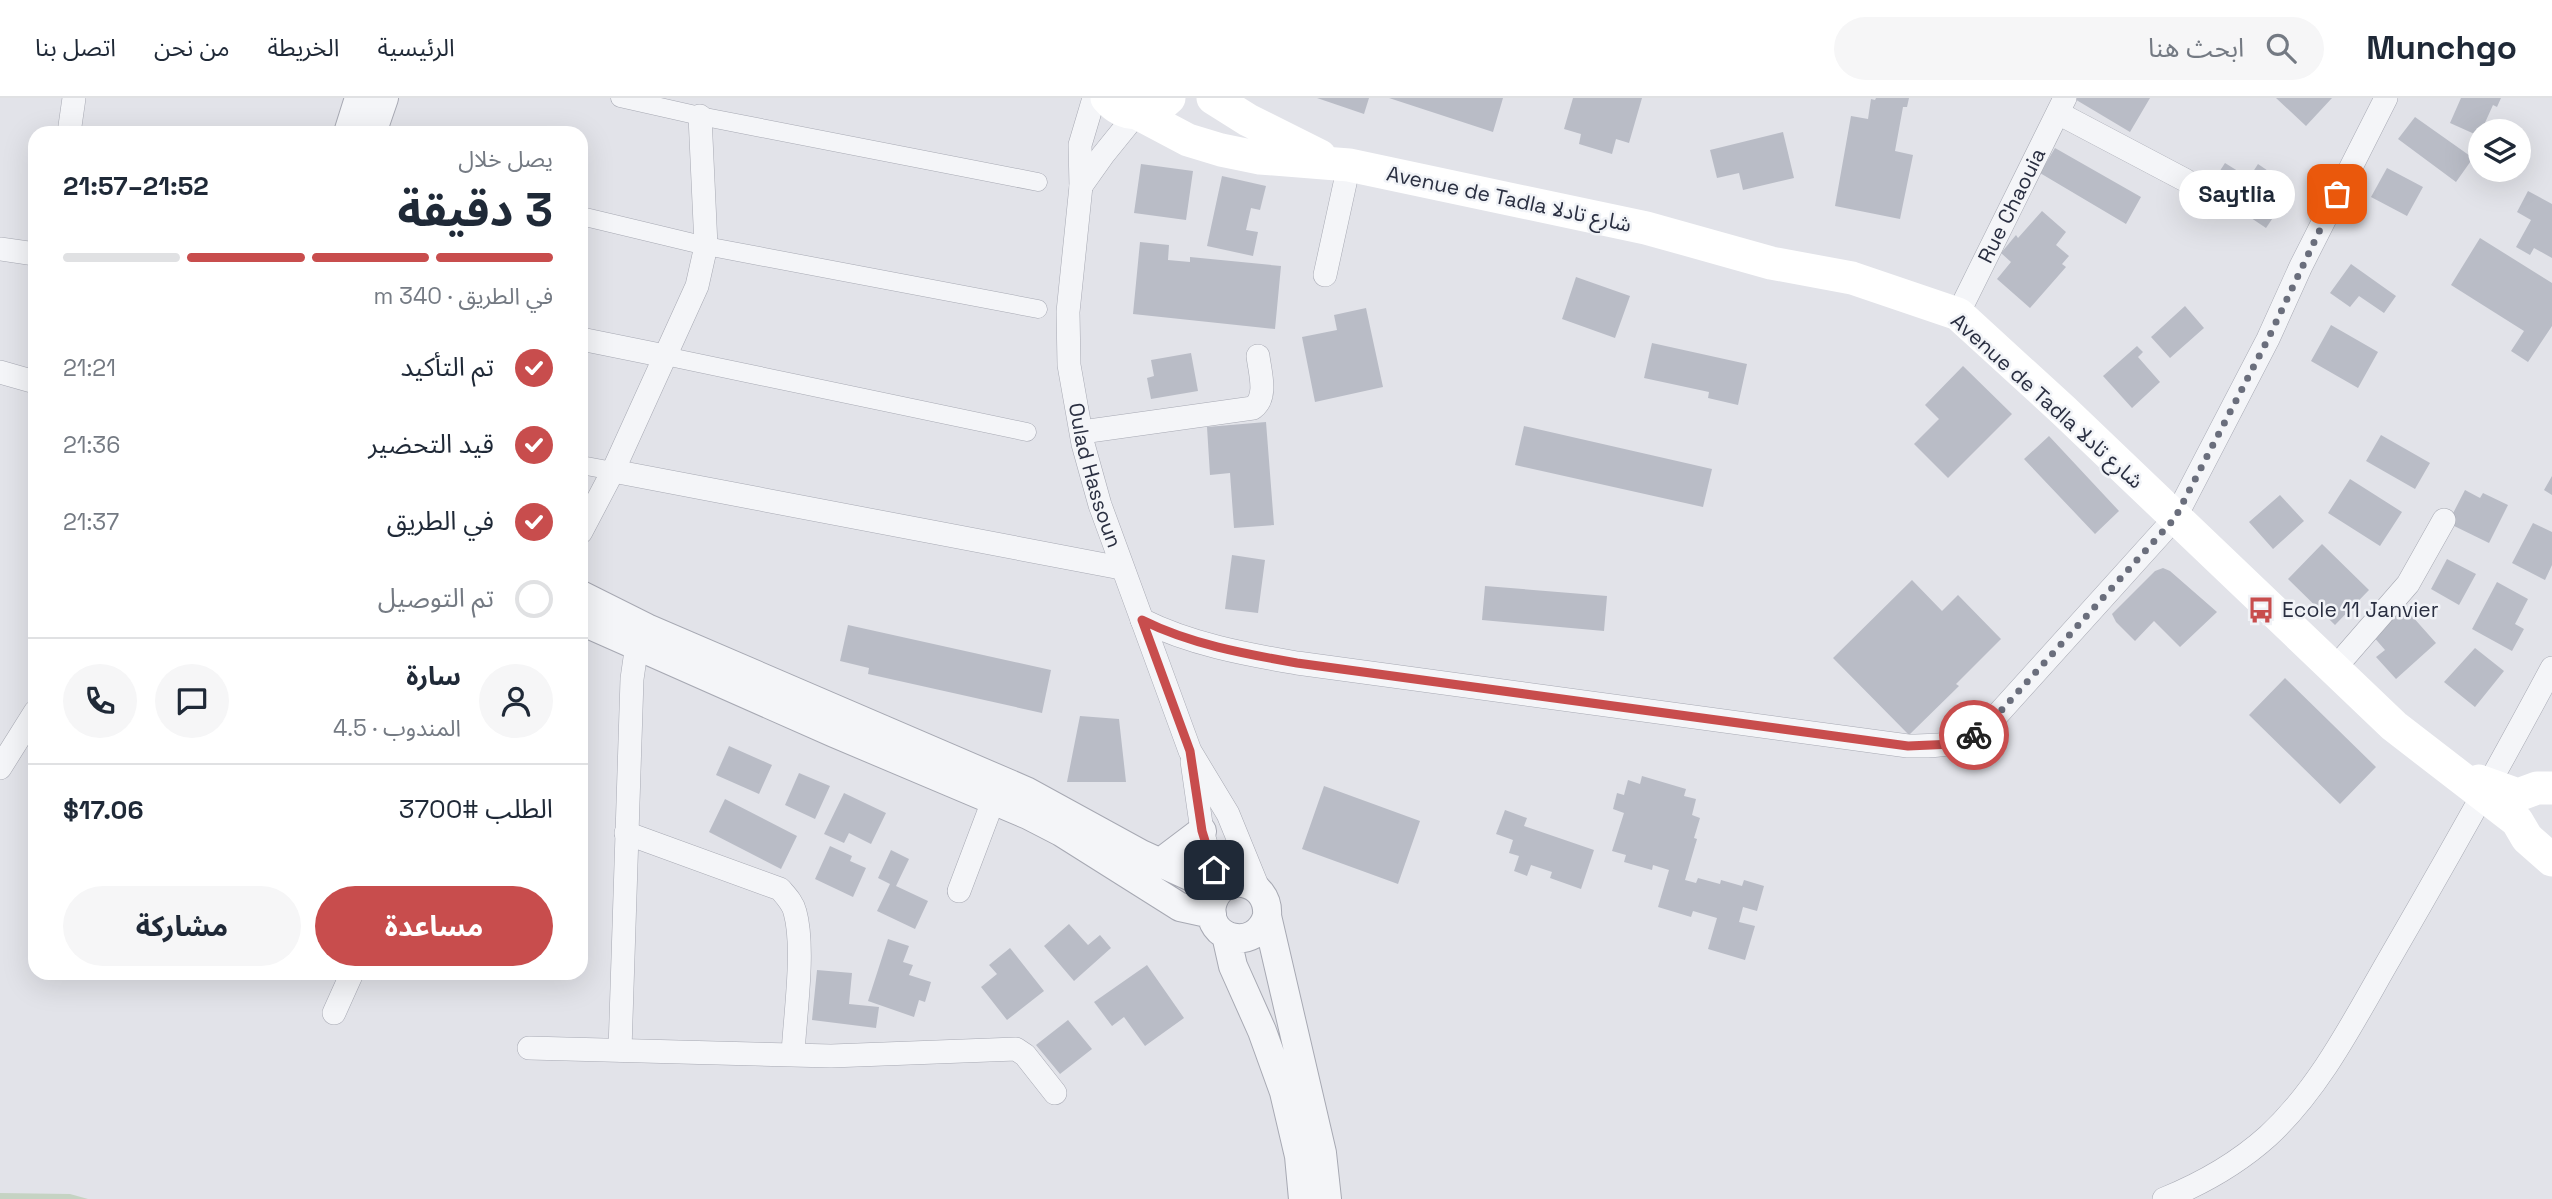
<!DOCTYPE html>
<html lang="ar">
<head>
<meta charset="utf-8">
<style>
  :root { --surface:#fff; --page:#f6f6f7; --text:#1f2937; --muted:#747a83; --line:#e0e1e3; --accent:#c84d4d }
  body { margin:0; font-family:"Space Grotesk","Noto Sans Arabic",sans-serif; background:var(--page); color:var(--text); direction:rtl; height:100vh; display:flex; flex-direction:column; font-size:26px; white-space:nowrap }
  * { box-sizing:border-box; margin:0 }
  p { font-size:23px; color:var(--muted) }
  .icon { flex:none; width:38px; height:38px; fill:none; stroke:currentColor; stroke-width:2; stroke-linecap:round; stroke-linejoin:round }
  .map { position:relative; flex:1; overflow:hidden; direction:ltr }
  .details { position:absolute; left:28px; top:28px; width:560px; height:854px; display:flex; flex-direction:column; background:var(--surface); border-radius:21px; box-shadow:0 7px 28px #0002; direction:rtl }
  .details>* { flex:none }
  .fabs { position:absolute; left:2468px; top:21px; display:grid; gap:14px }
  .fabs a { display:grid; place-items:center; width:63px; height:63px; border-radius:50%; background:var(--surface); box-shadow:0 7px 28px #0002; font-size:35px }
  .pin { position:absolute; display:grid; place-items:center; width:60px; height:60px; color:#fff; margin:-30px; border-radius:14px; box-shadow:0 4px 10px #0006 }
  .courier { position:absolute; display:grid; place-items:center; width:70px; height:70px; margin:-35px; border:5px solid #c84d4d; border-radius:50%; background:#fff; color:#222; box-shadow:0 2px 9px #0007 }
  .bubble { position:absolute; height:49px; border-radius:24px; background:var(--surface); box-shadow:0 7px 28px #0002; font-size:23px; font-weight:700; line-height:49px; text-align:center; direction:rtl }
  .overview em { font-style:normal; font-weight:700 }
  .overview div { display:flex; flex-direction:column-reverse }
  .overview { display:flex; align-items:center; justify-content:space-between; height:119px; padding:0 35px }
  h1 { font-size:46px; font-weight:700; line-height:52px }
  .bar { display:grid; grid-template-columns:repeat(4,1fr); gap:10px 7px; align-content:center; height:84px; padding:0 35px }
  .bar i { height:9px; border-radius:5px; background:var(--line) }
  .bar .active { background:var(--accent) }
  .bar p { grid-column:span 4 }
  .line { display:flex; align-items:center; gap:18px; padding:0 35px; border-top:2px solid var(--line) }
  .line div { flex:1 }
  .round { display:grid; place-items:center; flex:none; width:74px; height:74px; border-radius:37px; background:var(--page) }
  ol { padding:0 35px; list-style:none }
  li { display:flex; align-items:center; gap:21px; height:77px }
  li p { margin-inline-start:auto }
  li .icon { padding:7px; border-radius:50%; background:var(--accent); color:#fff; stroke-width:4 }
  li:last-child { color:var(--muted) }
  li i { width:38px; height:38px; border:4px solid var(--line); border-radius:50% }
  .primary-button { display:flex; gap:14px; margin-top:auto; padding:14px 35px }
  .primary-button a { flex:1; height:80px; border-radius:42px; background:var(--accent); color:#fff; font-size:28px; font-weight:700; line-height:80px; text-align:center }
  .primary-button a+a { background:var(--page); color:var(--text) }
  header { display:flex; align-items:center; gap:42px; box-sizing:border-box; height:98px; padding:0 35px; background:var(--surface); border-bottom:2px solid var(--line) }
  header strong { font-size:33px }
  nav { display:flex; gap:38px; margin-inline-start:auto; font-size:24px }
  .search { width:490px; height:63px; background:var(--page); display:flex; align-items:center; gap:18px; box-sizing:border-box; padding:0 24px; border-radius:38px; color:var(--muted); font-size:26px }
  .map>svg:first-child { display:block }
  .green { fill:#c5d3c3 }
  .building { fill:#b9bcc6 }
  .lines { fill:none; stroke-linecap:round; stroke-linejoin:round }
  .pedestrian-casing { stroke:#a7a9b3; stroke-width:19 }
  .minor-casing { stroke:#a7a9b3; stroke-width:24 }
  .tertiary-casing { stroke:#a7a9b3; stroke-width:30 }
  .pedestrian { stroke:#f4f5f8; stroke-width:18 }
  .minor { stroke:#f4f5f8; stroke-width:23 }
  .tertiary { stroke:#f4f5f8; stroke-width:28 }
  .secondary { stroke:#fff; stroke-width:33 }
  .done { stroke:#6a6e7c; stroke-width:7; stroke-dasharray:0 12.6 }
  .route { stroke:#c84d4d; stroke-width:9 }
  .labels { text-anchor:middle; stroke-width:5; stroke-linejoin:round; paint-order:stroke }
  .street-label { font-size:21px; fill:#2a2f41; stroke:#f1f3f7 }
  .poi-label { font-size:21px; fill:#2a2f41; stroke:#f1f3f7; text-anchor:start }
</style>
</head>
<body>
<header>
<strong>Munchgo</strong>
<div class="search"><svg class="icon" aria-label="search" viewBox="0 0 24 24"><circle cx="10" cy="10" r="6"/><path d="M15 15l6 6"/></svg>ابحث هنا</div>
<nav><a>الرئيسية</a><a>الخريطة</a><a>من نحن</a><a>اتصل بنا</a></nav>
</header>
<div class="map">
<svg width="2552" height="1101" viewBox="0 0 2552 1101">
  <rect width="100%" height="100%" fill="#e2e3e9"/>
  <!-- green -->
  <path class="green" d="M0 1095 70 1096 88 1101H0Z"/>
  <!-- building -->
  <path class="building" d="M1317 0H1369L1364 16Z
    M1389 0H1503L1493 34Z
    M1573 0H1642L1629 45 1616 41 1612 56 1579 46 1581 36 1564 31Z
    M1876 0H1909L1907 9H1903L1895 53 1913 57 1900 121 1835 108 1851 18 1868 21 1871 1 1875 2Z
    M2073 0H2150L2130 34Z
    M2276 0H2332L2306 28Z
    M2461 0H2501L2497 9 2493 7 2479 38 2450 25Z
    M2415 19 2473 60 2456 84 2398 41Z
    M1783 34 1794 80 1743 92 1739 75 1717 80 1710 52Z
    M2055 50 2141 99 2126 126 2040 75Z
    M2225 65 2249 80 2258 66 2293 90 2266 130 2208 91Z
    M1141 66 1193 73 1186 122 1134 115Z
    M2387 70 2423 89 2407 118 2371 99Z
    M1222 78 1266 88 1260 112 1251 110 1246 132 1258 134 1253 158 1207 148Z
    M2528 93 2552 106V160L2534 150 2530 157 2516 149 2531 122 2517 114Z
    M2042 113 2066 134 2056 147 2069 158 2062 166 2066 169 2030 210 1997 181 2011 164 2001 155 2016 137 2018 140Z
    M2480 140 2552 185V228L2528 264 2511 253 2524 233 2451 187Z
    M1140 144 1169 147 1168 162 1190 164V159L1281 168 1275 231 1133 216Z
    M2351 166 2396 198 2384 215 2359 198 2350 209 2330 195Z
    M1576 179 1630 198 1615 240 1562 221Z
    M2185 208 2204 230 2170 260 2151 239Z
    M1366 210 1383 289 1315 304 1302 239 1337 232 1334 217Z
    M2331 227 2378 254 2358 290 2311 263Z
    M1652 245 1747 266 1738 307 1708 300 1709 294 1644 280Z
    M2137 248 2143 254 2138 259 2160 284 2132 310 2103 278Z
    M1191 255 1198 293 1151 301 1147 280 1154 278 1151 262Z
    M1963 268 2012 316 1948 380 1914 346 1939 321 1925 307Z
    M1266 324 1274 427 1234 430 1230 375 1210 377 1207 329Z
    M1524 328 1712 371 1703 409 1515 367Z
    M2381 337 2430 365 2415 391 2366 363Z
    M2049 338 2119 413 2095 436 2024 361Z
    M2552 378V397L2544 392Z
    M2350 381 2402 414 2380 448 2328 415Z
    M2465 392 2480 400 2483 395 2508 407 2489 445 2448 425Z
    M2280 397 2304 423 2273 451 2249 424Z
    M2533 425 2552 434V467L2545 482 2512 465Z
    M2322 446 2369 492 2335 527 2288 481Z
    M1232 457 1265 462 1258 515 1225 511Z
    M2447 461 2476 476 2459 507 2431 491Z
    M2163 470 2170 473 2217 514 2180 549 2154 523 2135 543 2116 524 2112 516 2155 473Z
    M1912 482 1942 513 1958 497 2001 541 1956 586 1959 588 1909 637 1833 560Z
    M2497 484 2528 501 2515 526 2524 531 2512 553 2472 531Z
    M1485 488 1607 498 1604 533 1482 522Z
    M2404 509 2436 545 2396 581 2376 559 2385 552 2372 537Z
    M848 527 1051 572 1042 615 868 576 869 570 840 563Z
    M2475 550 2504 573 2475 609 2444 584Z
    M2285 580 2376 669 2340 706 2249 617Z
    M1080 618 1119 621 1126 684H1067Z
    M729 648 772 667 759 696 716 677Z
    M799 675 830 688 815 721 785 707Z
    M1642 678 1686 691 1684 698 1696 701 1692 717 1700 720 1694 740 1697 741 1685 782 1696 785 1698 780 1720 786 1721 782 1742 788 1744 782 1764 788 1757 813 1743 809 1739 824 1755 828 1745 862 1708 851 1717 820 1693 813 1691 819 1658 809 1669 772 1653 767 1652 772 1624 764 1626 757 1612 753 1624 715 1613 711 1617 695 1624 697 1628 682 1640 686Z
    M1324 688 1420 723 1398 786 1302 751Z
    M844 695 886 715 871 746 849 735 844 745 824 736Z
    M725 701 797 738 781 771 709 734Z
    M1505 712 1527 720 1524 728 1594 752 1581 791 1550 780 1552 774 1531 767 1527 778 1514 773 1519 758 1509 755 1513 742 1496 736Z
    M830 748 852 758 850 763 866 770 853 799 815 781Z
    M891 752 909 761 896 788 928 803 915 831 877 813 890 786 878 780Z
    M1069 826 1088 847 1100 837 1111 850 1074 883 1044 848Z
    M888 841 909 848 903 864 913 867 909 877 931 884 925 904 919 902 914 919 868 903Z
    M1010 850 1044 893 1007 922 981 889 997 876 989 867Z
    M1147 867 1184 920 1145 948 1124 919 1112 928 1094 904Z
    M817 872 852 875 849 906 879 909 876 930 812 922Z
    M1068 922 1092 951 1060 976 1036 947Z"/>
  <g class="lines">
    <!-- pedestrian casing -->
    <g class="pedestrian-casing">
      <path id="pedestrian" d="M620 0 700 18 1038 84
        M581 118 706 148 1038 211
        M665 258 1027 334
        M581 367 613 373"/>
    </g>
    <!-- minor casing -->
    <g class="minor-casing">
      <g id="minor">
        <path id="s1" d="M1094 0 1080 47 1081 88 1068 214 1069 267 1083 346 1100 407 1190 653 1228 716 1259 792"/>
        <path d="M2058 15 2185 82"/>
        <path d="M69 35 74 0"/>
        <path d="M1081 88 1103 57 1137 15"/>
        <path d="M0 151 35 156"/>
        <path d="M1325 177 1349 67"/>
        <path id="s2" d="M1958 216 2065 0"/>
        <path d="M581 241 665 258"/>
        <path d="M0 274 35 284"/>
        <path d="M1082 334 1253 310C1268 299 1260 275 1258 258"/>
        <path d="M613 373 1121 470"/>
        <path d="M581 434 613 373 697 188 706 148 700 18"/>
        <path d="M1142 522C1190 546 1244 556 1297 565L1908 648C1945 648 1958 648 1989 626L2175 420 2268 241 2301 168 2386 0"/>
        <path d="M2334 571 2408 486 2444 422"/>
        <path d="M1192 663 1202 733 1220 792"/>
        <path d="M0 670 35 614"/>
        <path d="M626 735 780 791C786 798 793 805 795 814 805 850 795 917 793 956"/>
        <path d="M959 793 993 703"/>
        <path d="M334 915 352 875"/>
        <path d="M529 950 831 958 1016 951 1025 957 1055 995"/>
        <path d="M620 952 632 581 635 560 645 534"/>
        <path d="M2164 1101C2201 1086 2238 1065 2268 1038 2321 989 2355 920 2391 858 2446 763 2500 667 2552 570"/>
      </g>
    </g>
    <!-- tertiary casing -->
    <g class="tertiary-casing">
      <path id="tertiary" d="M348 35 359 0
        M372 35 384 0
        M581 497 647 530 1026 693 1141 756 1220 792
        M581 523 834 635 1028 717 1061 734 1180 809 1212 816
        M1161 764 1202 733
        M1267 818C1256 855 1205 842 1212 807 1220 772 1270 780 1267 818L1322 1055 1327 1101
        M1226 837 1233 868 1262 933 1284 994 1299 1058 1303 1101"/>
    </g>
    <!-- pedestrian -->
    <use href="#pedestrian" class="pedestrian"/>
    <!-- minor -->
    <use href="#minor" class="minor"/>
    <!-- tertiary -->
    <use href="#tertiary" class="tertiary"/>
    <!-- secondary -->
    <path class="secondary" d="M1107 0C1125 21 1150 18 1169 0
      M1213 0 1248 22 1320 58
      M1137 15 1188 42 1221 52 1260 60 1349 67 1646 130 1771 165 1852 180 1958 216 2063 312 2394 628 2517 723 2527 740 2552 762
      M2479 683 2518 697 2537 690H2552"/>
  </g>
  <g class="lines">
    <!-- done -->
    <path class="done" d="M1974 637 1989 626 2175 420 2268 241 2337 96"/>
    <!-- route -->
    <path class="route" d="M1214 772 1202 733 1190 653 1142 522C1190 546 1245 556 1297 565L1908 648 1954 646 1974 637"/>
  </g>
  <!-- icons -->
  <defs>
    <g id="bus-bare" transform="scale(2.1)"><path d="M-5-6H5V4H4V6H2V4H-2V6H-4V4H-5ZM-3.5-4V0h7V-4ZM-3.5 1.2v1.5H-2V1.2ZM2 1.2v1.5H3.5V1.2Z" fill="#c84d4d" stroke="#f1f3f7" stroke-width="2.5" paint-order="stroke"/></g>
  </defs>
  <g fill-rule="evenodd">
    <use href="#bus-bare" x="2261" y="512"/>
  </g>
  <g class="labels">
    <!-- street labels -->
    <g class="street-label">
      <text transform="translate(1509 101) rotate(12)" y="7">Avenue de Tadla شارع تادلا</text>
      <text dy="7" stroke="none"><textPath href="#s2" startOffset="121">Rue Chaouia</textPath></text>
      <text transform="translate(2047 303) rotate(42)" y="7">Avenue de Tadla شارع تادلا</text>
      <text dy="7" stroke="none"><textPath href="#s1" startOffset="383">Oulad Hassoun</textPath></text>
    </g>
    <!-- poi labels -->
    <g class="poi-label">
      <text x="2282" y="519">Ecole 11 Janvier</text>
    </g>
  </g>
</svg>
<div class="fabs">
<a><svg class="icon" aria-label="layers" viewBox="0 0 24 24"><path d="M12 4l9 5-9 5-9-5zM3 14l9 5 9-5"/></svg></a>
</div>
<div class="pin" style="left:2337px;top:96px;background:#ea580c"><svg class="icon" aria-label="bag" viewBox="0 0 24 24"><path d="M5 8h14l-1 12H6zM9 8a3 3 0 0 1 6 0"/></svg></div>
<div class="pin" style="left:1214px;top:772px;background:#1f2937"><svg class="icon" aria-label="home" viewBox="0 0 24 24"><path d="M3 11l9-7 9 7M6 9v11h12V9"/></svg></div>
<div class="courier" style="left:1974px;top:637px"><svg class="icon" aria-label="bike" viewBox="0 0 24 24"><circle cx="6" cy="16" r="4"/><circle cx="18" cy="16" r="4"/><path d="M6 16l4-8h5l3 8M10 8l3 8H6M13 5h3"/></svg></div>
<div class="bubble" style="left:2179px;top:72px;width:116px">Saytlia</div>
<section class="details">
<div class="overview"><div><h1>3 دقيقة</h1><p>يصل خلال</p></div><em>21:52–21:57</em></div>
<div class="bar"><i class="active"></i><i class="active"></i><i class="active"></i><i></i><p>في الطريق · 340 m</p></div>
<ol>
<li><svg class="icon" aria-label="check" viewBox="0 0 24 24"><path d="M5 12l5 5 9-10"/></svg>تم التأكيد<p>21:21</p></li>
<li><svg class="icon" aria-label="check" viewBox="0 0 24 24"><path d="M5 12l5 5 9-10"/></svg>قيد التحضير<p>21:36</p></li>
<li><svg class="icon" aria-label="check" viewBox="0 0 24 24"><path d="M5 12l5 5 9-10"/></svg>في الطريق<p>21:37</p></li>
<li><i></i>تم التوصيل</li>
</ol>
<div class="line" style="height:126px"><a class="round"><svg class="icon" aria-label="person" viewBox="0 0 24 24"><circle cx="12" cy="8" r="4"/><path d="M4 21q1-7 8-7t8 7"/></svg></a><div><b>سارة</b><p>المندوب · 4.5</p></div><a class="round"><svg class="icon" aria-label="chat" viewBox="0 0 24 24"><path d="M4 5h16v11H9l-5 4z"/></svg></a><a class="round"><svg class="icon" aria-label="phone" viewBox="0 0 24 24"><path d="M5 4h4l2 5-3 2q2 4 5 5l2-3 5 2v4C11 20 4 13 5 4z"/></svg></a></div>
<div class="line" style="height:91px"><div>الطلب #3700</div><b>$17.06</b></div>
<div class="primary-button"><a>مساعدة</a><a>مشاركة</a></div>
</section>
</div>
</body>
</html>
